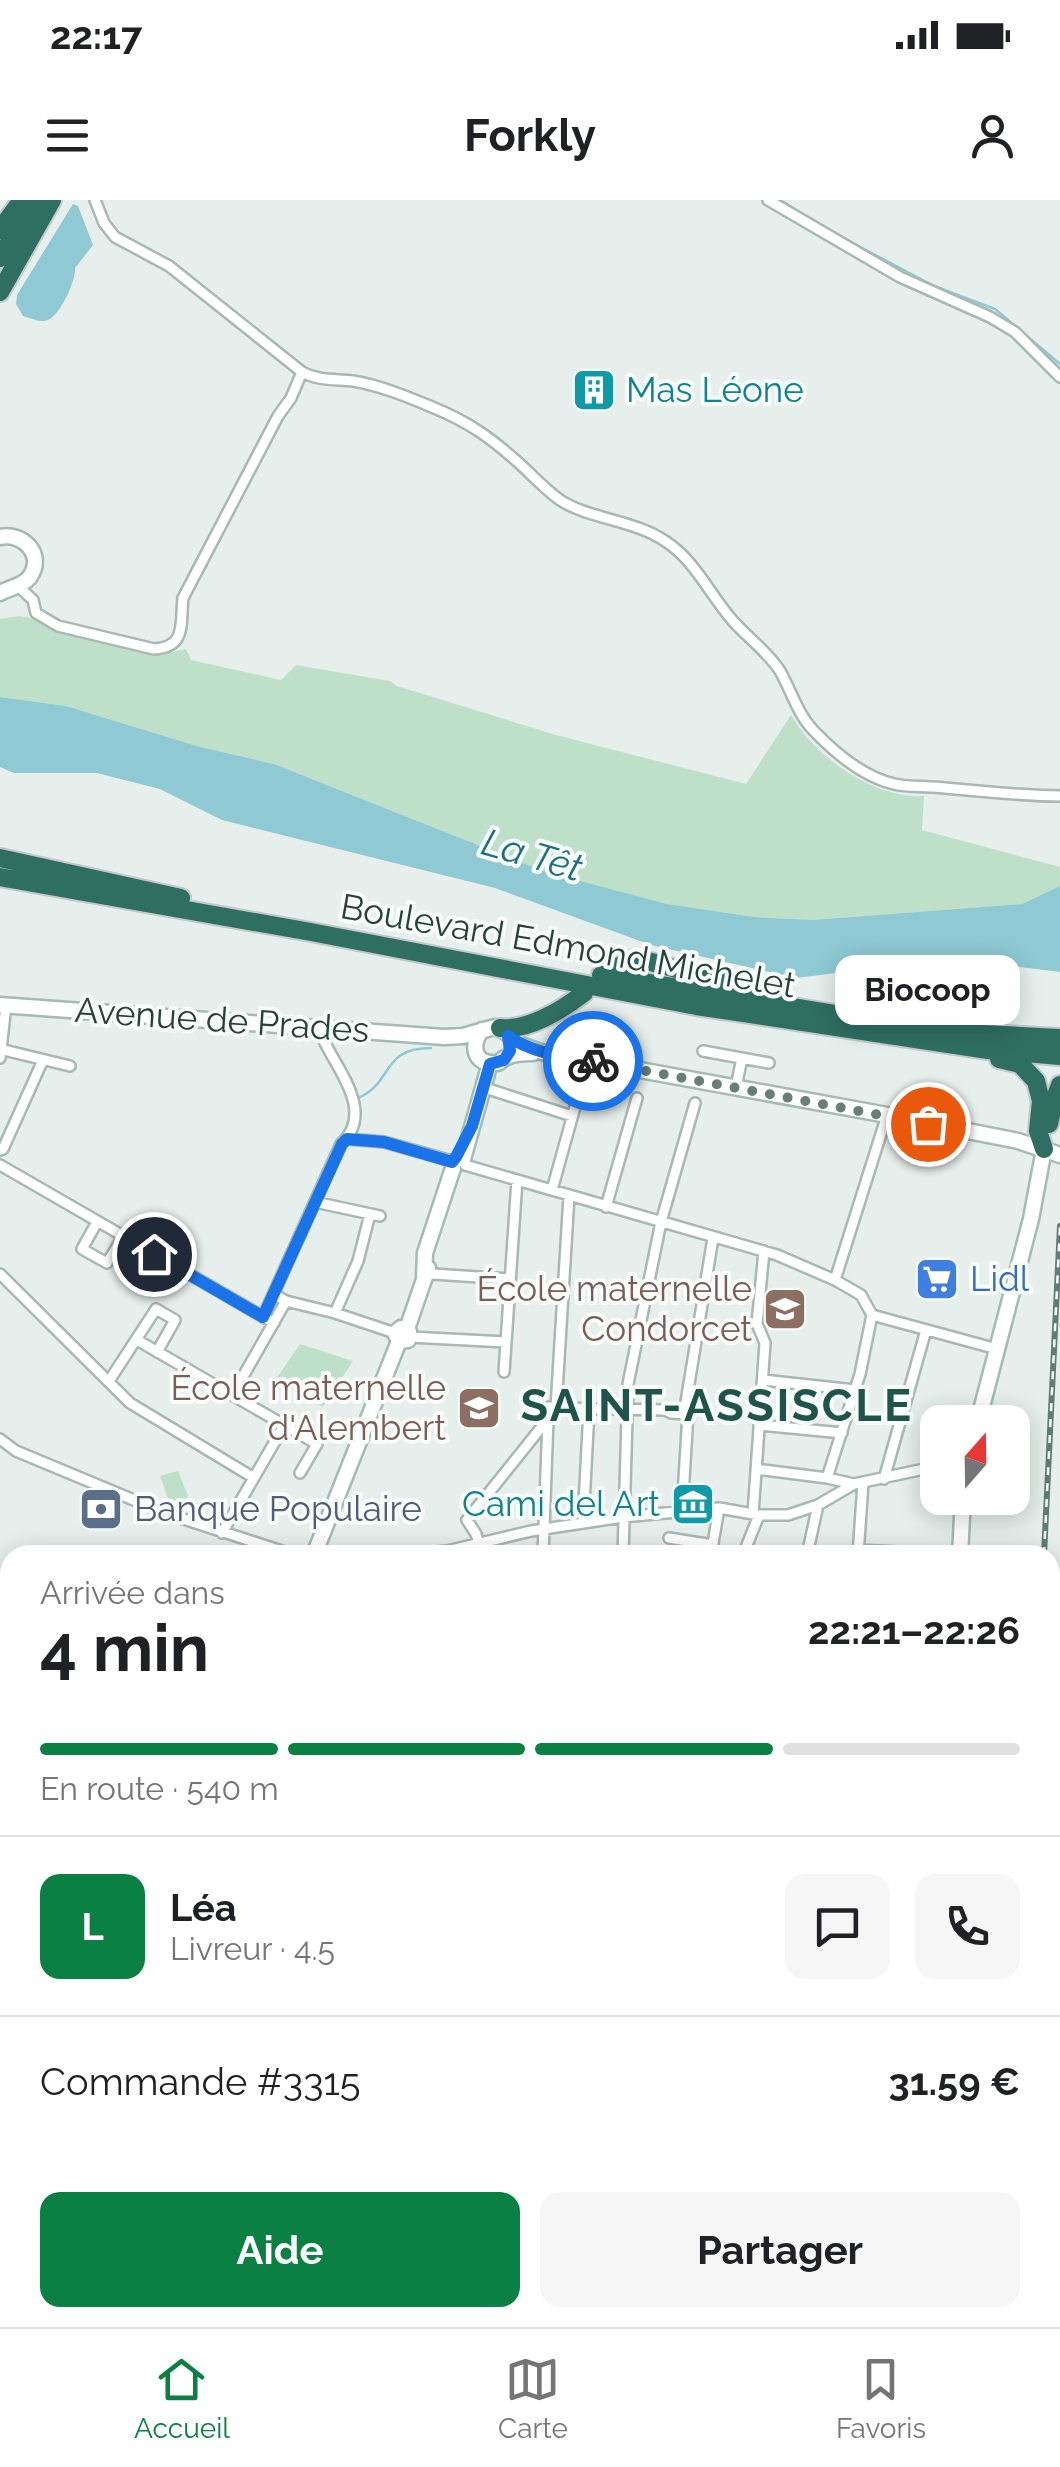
<!DOCTYPE html>
<html lang="fr">
<head>
<meta charset="utf-8">
<style>
  :root { --surface:#fff; --page:#f6f6f6; --text:#202124; --muted:#757577; --line:#e0e0e0; --accent:#0b8043 }
  body { margin:0; font-family:Raleway,sans-serif; background:var(--page); color:var(--text); height:100vh; display:flex; flex-direction:column; font-size:38px; white-space:nowrap }
  * { box-sizing:border-box; margin:0 }
  p { font-size:32px; color:var(--muted) }
  .icon { flex:none; width:55px; height:55px; fill:none; stroke:currentColor; stroke-width:2; stroke-linecap:round; stroke-linejoin:round }
  .map { position:relative; flex:1; overflow:hidden }
  .details { position:absolute; left:0px; top:1345px; width:1060px; height:782px; display:flex; flex-direction:column; background:var(--surface); border-radius:30px 30px 0 0; box-shadow:0 5px 25px #0003 }
  .details>* { flex:none }
  .needle { width:65px; rotate:20deg }
  .fabs { position:absolute; left:920px; top:1205px; display:grid; gap:20px }
  .fabs a { display:grid; place-items:center; width:110px; height:110px; border-radius:20px; background:var(--surface); box-shadow:0 5px 25px #0003; font-size:50px }
  .pin { position:absolute; display:grid; place-items:center; width:85px; height:85px; color:#fff; margin:-42px; border:5px solid #fff; border-radius:50%; box-shadow:0 2px 10px #0007 }
  .courier { position:absolute; display:grid; place-items:center; width:100px; height:100px; margin:-50px; border:8px solid #1a73e8; border-radius:50%; background:#fff; color:#222; box-shadow:0 2px 12px #0007 }
  .bubble { position:absolute; height:70px; border-radius:20px; background:var(--surface); box-shadow:0 5px 25px #0003; font-size:32px; font-weight:700; line-height:70px; text-align:center }
  .head em { font-style:normal; font-weight:700 }
  .head div { display:flex; flex-direction:column-reverse }
  .head { display:flex; align-items:center; justify-content:space-between; height:170px; padding:0 40px }
  h1 { font-size:65px; font-weight:700; line-height:75px }
  .bar { display:grid; grid-template-columns:repeat(4,1fr); gap:15px 10px; align-content:center; height:120px; padding:0 40px }
  .bar i { height:12px; border-radius:8px; background:var(--line) }
  .bar .active { background:var(--accent) }
  .bar p { grid-column:span 4 }
  .line { display:flex; align-items:center; gap:25px; padding:0 40px; border-top:2px solid var(--line) }
  .line div { flex:1 }
  .round { display:grid; place-items:center; flex:none; width:105px; height:105px; border-radius:20px; background:var(--page) }
  .primary-button { display:flex; gap:20px; margin-top:auto; padding:20px 40px }
  .primary-button a { flex:1; height:115px; border-radius:20px; background:var(--accent); color:#fff; font-size:40px; font-weight:700; line-height:115px; text-align:center }
  .primary-button a+a { background:var(--page); color:var(--text) }
  .status { display:flex; justify-content:space-between; align-items:center; height:70px; padding:0 50px; background:var(--surface); direction:ltr }
  .status svg { height:28px; fill:currentColor }
  header { display:flex; justify-content:space-between; align-items:center; height:130px; padding:0 40px; background:var(--surface); font-size:45px; font-weight:700 }
  .tabs { display:flex; justify-content:space-around; align-items:center; height:140px; border-top:2px solid var(--line); background:var(--surface); font-size:28px; color:var(--muted) }
  .tabs a { display:grid; justify-items:center; gap:5px }
  .tabs .active { color:var(--accent) }
  .map>svg:first-child { display:block }
  .green { fill:#bfe0c8 }
  .water { fill:#8ec9d4 }
  .lines { fill:none; stroke-linecap:round; stroke-linejoin:round }
  .stream { stroke:#8ec9d4; stroke-width:2.5 }
  .river { stroke:#8ec9d4; stroke-width:15 }
  .street-casing { stroke:#a8b8b2; stroke-width:14 }
  .secondary-casing { stroke:#a4bbb3; stroke-width:19 }
  .highway-casing { stroke:#c2cac8; stroke-width:22 }
  .street { stroke:#fff; stroke-width:9 }
  .secondary { stroke:#fff; stroke-width:14 }
  .highway { stroke:#2f6f62; stroke-width:18 }
  .rail-casing { stroke:#5f7d75; stroke-width:6 }
  .rail { stroke:#f7fbf9; stroke-width:2.5; stroke-dasharray:8; stroke-linecap:butt }
  .done { stroke:#687f78; stroke-width:10; stroke-dasharray:0 18 }
  .route { stroke:#1a73e8; stroke-width:12 }
  .labels { text-anchor:middle; stroke-width:8; stroke-linejoin:round; paint-order:stroke }
  .culture-label { font-size:35px; fill:#0d838f; stroke:#f7fbf9; text-anchor:start }
  .street-label { font-size:35px; fill:#24423a; stroke:#f7fbf9 }
  .shop-label { font-size:35px; fill:#366cbe; stroke:#f7fbf9; text-anchor:start }
  .education-label { font-size:35px; fill:#785e54; stroke:#f7fbf9; text-anchor:end }
  .service-label { font-size:35px; fill:#4e5e75; stroke:#f7fbf9; text-anchor:start }
  .water-label { font-size:38px; font-style:italic; fill:#1c6f80; stroke:#f7fbf9 }
  .district-label { font-size:45px; font-weight:bold; letter-spacing:2.5px; fill:#1f5548; stroke:#f7fbf9 }
</style>
</head>
<body>
<div class="status"><b>22:17</b><svg viewBox="0 0 49 12"><path d="M0 12V9h3v3zM5 12V6h3v6zM10 12V3h3v9zM15 12V0h3v12zM26 1h20v11H26zM47 4h2v5h-2z"/></svg></div>
<header><svg class="icon" aria-label="menu" viewBox="0 0 24 24"><path d="M4 6h16M4 12h16M4 18h16"/></svg>Forkly<svg class="icon" aria-label="person" viewBox="0 0 24 24"><circle cx="12" cy="8" r="4"/><path d="M4 21q1-7 8-7t8 7"/></svg></header>
<div class="map">
<svg width="1060" height="2127" viewBox="0 0 1060 2127">
  <rect width="100%" height="100%" fill="#e6efeb"/>
  <!-- green -->
  <path class="green" d="M19 416 35 419 48 427 153 456 186 449 191 460 281 480 296 465 390 481 397 486 556 535 746 584 791 515C815 557 874 599 924 596L922 630 1060 667V686L1022 704 812 720 754 717 667 704 543 671 274 564 200 547 66 506 0 497V419Z
    M300 1144 353 1161 323 1207 276 1179Z
    M178 1271 188 1296 180 1313 172 1310 160 1276Z"/>
  <!-- water -->
  <path class="water" d="M73 4 78 6 93 45 75 68C76 81 60 115 48 120 40 123 30 118 23 116L16 104 17 95Z
    M0 497 66 506 200 547 274 564 543 671 667 704 754 717 812 720 1022 704 1060 686V772L980 762 891 766 796 778 651 745 495 688 222 620 160 589 97 573H14L0 567Z"/>
  <g class="lines">
    <!-- stream -->
    <path class="stream" d="M780 0 817 23
      M828 30 934 86 995 109 1060 164
      M358 898C394 883 380 848 431 848"/>
    <!-- river -->
    <path class="river" d="M0 1831 10 1822"/>
    <!-- street casing -->
    <g class="street-casing">
      <path id="street" d="M95 0 104 23 115 37 169 66 302 172C318 181 335 179 353 181 379 185 408 197 432 207 469 222 491 238 520 264 533 276 546 290 560 300 589 319 634 320 665 341 695 360 710 395 733 421 748 438 768 452 780 471 791 490 797 513 813 530 834 552 864 577 894 584 906 587 919 586 932 587 975 590 1017 596 1060 596
        M768 0 900 77 990 117 1015 132 1060 177
        M18 386 33 400 36 413 58 426 154 449C187 447 180 424 183 398L278 216 291 198 302 172
        M0 849 70 866
        M703 851 769 863
        M0 858 6 805
        M482 887 572 916
        M736 887 742 858
        M347 939 384 942 452 961
        M0 950 3 949 43 860
        M0 965 274 1123
        M465 965 777 1055 835 1080 861 1095 872 1115 997 1149
        M552 990 588 860
        M315 1002 380 1016
        M606 1007 637 898
        M97 1022 82 1049 107 1063 123 1037
        M0 1074 130 1203 254 1278
        M424 1076 433 1074 509 1079
        M835 1080 887 915
        M275 1095 286 1101 335 1113 395 1133
        M335 1113 358 1061 370 1014
        M263 1117 341 944C379 909 329 862 318 827
        M410 1137 506 1142
        M137 1140 317 1244 300 1273
        M504 1172 517 980
        M763 1180 855 1190
        M109 1181 156 1109 175 1120 157 1152
        M233 1194 286 1101
        M556 1208 665 1210 671 1213 688 1214
        M759 1225 842 1233
        M0 1239 16 1251 165 1313 294 1355
        M756 1269 827 1278 854 1284
        M827 1278 860 1174 872 1115
        M884 1279 926 1130
        M682 1311 688 1214 685 1208 713 1038
        M753 1314 765 1143 757 1124 764 1051
        M583 1323 589 1210
        M222 1333 285 1224
        M669 1338 713 1345
        M479 1344 476 1334 467 1320 548 1219
        M859 1350 898 1352V1355
        M399 1355 447 1351 531 1331 623 1317 719 1308 759 1315H788L818 1305 854 1284 938 1266
        M543 1355 548 1219 549 1207 556 1208 569 996
        M545 1355H623L628 1184 661 1022 695 903
        M711 1355 719 1308
        M743 1355 759 1315
        M807 1355 818 1305
        M858 1355 863 1283
        M0 1613 10 1611
        M0 1722 10 1716
        M0 1782 10 1775
        M0 1885 10 1886
        M126 2118 132 2127
        M273 2127 277 2118"/>
    </g>
    <!-- secondary casing -->
    <g class="secondary-casing">
      <path id="secondary" d="M0 337C23 332 46 355 29 378 22 386 9 388 0 393
        M0 805 444 837 463 836 495 827 503 830 521 845 541 852 887 915 1018 941 1060 955
        M482 830C472 842 472 862 491 863 502 864 498 861 507 857 514 853 525 853 533 853
        M463 959 490 863
        M424 1076 425 1053 453 968
        M407 1129 428 1068
        M978 1222 1031 1019 1044 949
        M314 1355 399 1141 395 1133 401 1128 409 1132 408 1140 399 1141
        M960 1355 963 1298
        M1050 2101 1060 2100
        M142 2118V2127
        M932 2127 973 2118"/>
    </g>
    <!-- highway casing -->
    <g class="highway-casing">
      <path id="highway" d="M0 30 22 0
        M0 58 34 0
        M0 92 52 0
        M0 658 181 698
        M0 677 311 732 696 806 988 850 1060 856
        M614 769 633 759H640L758 791
        M601 775 876 821 965 833 1060 838
        M500 828C528 831 562 810 584 793
        M999 859 1020 864 1036 881 1041 901 1038 931 1044 949
        M1049 924 1054 901 1060 885"/>
    </g>
    <!-- street -->
    <use href="#street" class="street"/>
    <!-- secondary -->
    <use href="#secondary" class="secondary"/>
    <!-- highway -->
    <use href="#highway" class="highway"/>
    <!-- rail casing -->
    <g class="rail-casing">
      <path id="rail" d="M1044 1355 1060 1026
        M1050 1622 1060 1479
        M1050 1657 1056 1609
        M1050 1751 1060 1685
        M0 2122 27 2127
        M377 2127 394 2118
        M446 2127 470 2118
        M506 2127 574 2118
        M634 2127 670 2118
        M661 2127 700 2118
        M713 2127 747 2118
        M738 2127 772 2118
        M779 2127 809 2118
        M808 2127 833 2118
        M1017 2127 1018 2118"/>
    </g>
    <!-- rail -->
    <use href="#rail" class="rail"/>
  </g>
  <g class="lines">
    <!-- done -->
    <path class="done" d="M593 861 928 924"/>
    <!-- route -->
    <path class="route" d="M154 1054 263 1117 342 944 347 939 384 942 452 962 456 957 472 926 490 864 504 860 510 851 508 836C534 854 563 856 593 861"/>
  </g>
  <!-- icons -->
  <defs>
    <g id="building-square" transform="scale(2.25)"><rect x="-9" y="-9" width="18" height="18" rx="4" fill="#0f9aa8" stroke="#f7fbf9"/><path d="M-4-6H4V6H1V3H-1V6H-4ZM-2.5-4.3h1.7v1.8h-1.7ZM.8-4.3h1.7v1.8H.8ZM-2.5-1h1.7V.8h-1.7ZM.8-1h1.7V.8H.8Z" fill="#fff"/></g>
    <g id="supermarket-square" transform="scale(2.25)"><rect x="-9" y="-9" width="18" height="18" rx="4" fill="#3f7fe0" stroke="#f7fbf9"/><path d="M-6-5.5h2.5l.6 2H6L4.5 2H-2.5L-4.4-4H-6ZM-1.5 3.2a1.3 1.3 0 1 0 .1 0ZM3 3.2a1.3 1.3 0 1 0 .1 0Z" fill="#fff"/></g>
    <g id="school-square" transform="scale(2.25)"><rect x="-9" y="-9" width="18" height="18" rx="4" fill="#8d6e63" stroke="#f7fbf9"/><path d="M0-5L7-2L0 1L-7-2ZM-4 1L0 2.5L4 1V4Q0 6-4 4Z" fill="#fff"/></g>
    <g id="museum-square" transform="scale(2.25)"><rect x="-9" y="-9" width="18" height="18" rx="4" fill="#0f9aa8" stroke="#f7fbf9"/><path d="M0-6L6-3V-2H-6V-3ZM-5-1h2V3h-2ZM-1-1h2V3h-2ZM3-1h2V3H3ZM-6 4H6V6H-6Z" fill="#fff"/></g>
    <g id="bank-square" transform="scale(2.25)"><rect x="-9" y="-9" width="18" height="18" rx="4" fill="#5c6f8a" stroke="#f7fbf9"/><path d="M-6-4H6V4H-6ZM0-2.3a2.3 2.3 0 1 0 0 4.6a2.3 2.3 0 1 0 0-4.6Z" fill="#fff"/></g>
  </defs>
  <g fill-rule="evenodd">
    <use href="#building-square" x="594" y="190"/>
    <use href="#supermarket-square" x="937" y="1079"/>
    <use href="#school-square" x="785" y="1109"/>
    <use href="#school-square" x="479" y="1208"/>
    <use href="#museum-square" x="693" y="1304"/>
    <use href="#bank-square" x="101" y="1309"/>
  </g>
  <g class="labels">
    <!-- culture labels -->
    <g class="culture-label">
      <text x="626" y="202">Mas Léone</text>
      <text x="660" y="1316" text-anchor="end">Cami del Art</text>
    </g>
    <!-- street labels -->
    <g class="street-label">
      <text transform="translate(568 746) rotate(10)" y="12">Boulevard Edmond Michelet</text>
      <text transform="translate(222 820) rotate(4)" y="12">Avenue de Prades</text>
    </g>
    <!-- shop labels -->
    <g class="shop-label">
      <text x="970" y="1091">Lidl</text>
    </g>
    <!-- education labels -->
    <g class="education-label">
      <text x="752" y="1101">École maternelle<tspan x="752" dy="40">Condorcet</tspan></text>
      <text x="446" y="1200">École maternelle<tspan x="446" dy="40">d'Alembert</tspan></text>
    </g>
    <!-- service labels -->
    <g class="service-label">
      <text x="134" y="1321">Banque Populaire</text>
    </g>
    <!-- water labels -->
    <g class="water-label">
      <text transform="translate(532 655) rotate(16)" y="13">La Têt</text>
    </g>
    <!-- district labels -->
    <g class="district-label">
      <text x="717" y="1221">SAINT-ASSISCLE</text>
    </g>
  </g>
</svg>
<div class="fabs">
<a><svg class="needle" viewBox="-14 -14 28 28"><path d="M0-13l5 13h-10z" fill="#e53935"/><path d="M0 13l5-13h-10z" fill="#757577"/></svg></a>
</div>
<div class="pin" style="left:928px;top:924px;background:#ea580c"><svg class="icon" aria-label="bag" viewBox="0 0 24 24"><path d="M5 8h14l-1 12H6zM9 8a3 3 0 0 1 6 0"/></svg></div>
<div class="pin" style="left:154px;top:1054px;background:#1f2937"><svg class="icon" aria-label="home" viewBox="0 0 24 24"><path d="M3 11l9-7 9 7M6 9v11h12V9"/></svg></div>
<div class="courier" style="left:593px;top:861px"><svg class="icon" aria-label="bike" viewBox="0 0 24 24"><circle cx="6" cy="16" r="4"/><circle cx="18" cy="16" r="4"/><path d="M6 16l4-8h5l3 8M10 8l3 8H6M13 5h3"/></svg></div>
<div class="bubble" style="left:835px;top:755px;width:185px">Biocoop</div>
<section class="details">
<div class="head"><div><h1>4 min</h1><p>Arrivée dans</p></div><em>22:21–22:26</em></div>
<div class="bar"><i class="active"></i><i class="active"></i><i class="active"></i><i></i><p>En route · 540 m</p></div>
<div class="line" style="height:180px"><b class="round" style="background:var(--accent);color:#fff">L</b><div><b>Léa</b><p>Livreur · 4.5</p></div><a class="round"><svg class="icon" aria-label="chat" viewBox="0 0 24 24"><path d="M4 5h16v11H9l-5 4z"/></svg></a><a class="round"><svg class="icon" aria-label="phone" viewBox="0 0 24 24"><path d="M5 4h4l2 5-3 2q2 4 5 5l2-3 5 2v4C11 20 4 13 5 4z"/></svg></a></div>
<div class="line" style="height:130px"><div>Commande #3315</div><b>31.59 €</b></div>
<div class="primary-button"><a>Aide</a><a>Partager</a></div>
</section>
</div>
<nav class="tabs">
<a class="active"><svg class="icon" aria-label="home" viewBox="0 0 24 24"><path d="M3 11l9-7 9 7M6 9v11h12V9"/></svg>Accueil</a>
<a><svg class="icon" aria-label="map" viewBox="0 0 24 24"><path d="M3 6l6-2 6 2 6-2v14l-6 2-6-2-6 2zM9 4v14M15 6v14"/></svg>Carte</a>
<a><svg class="icon" aria-label="saved" viewBox="0 0 24 24"><path d="M7 4h10v16l-5-4-5 4z"/></svg>Favoris</a>
</nav>
</body>
</html>
